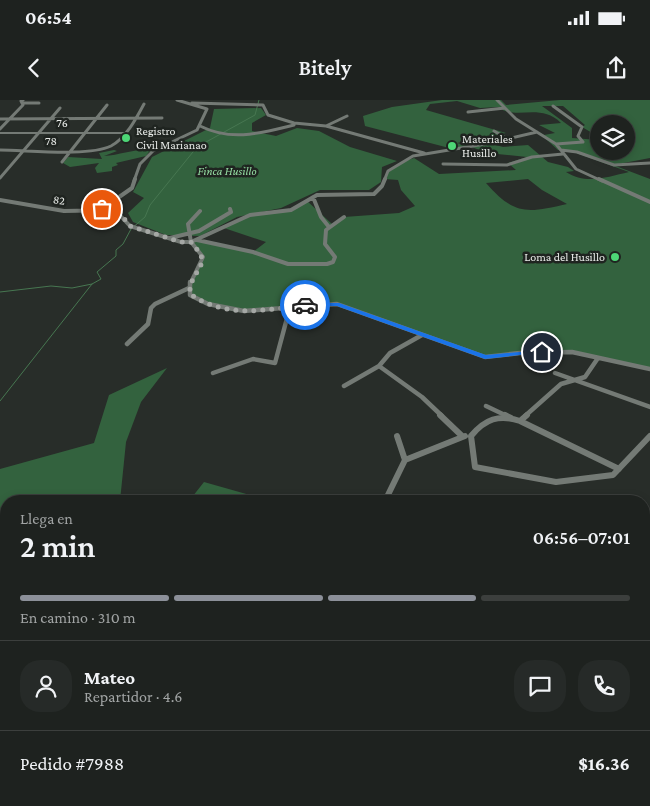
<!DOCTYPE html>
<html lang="es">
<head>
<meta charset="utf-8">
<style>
  :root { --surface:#1e221f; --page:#262a28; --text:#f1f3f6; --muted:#a1a4a4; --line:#3c3f3d; --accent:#8c9099 }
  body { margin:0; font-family:"Crimson Pro",serif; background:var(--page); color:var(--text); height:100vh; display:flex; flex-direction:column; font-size:19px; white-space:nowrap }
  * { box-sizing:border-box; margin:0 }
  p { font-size:16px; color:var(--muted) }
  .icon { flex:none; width:28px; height:28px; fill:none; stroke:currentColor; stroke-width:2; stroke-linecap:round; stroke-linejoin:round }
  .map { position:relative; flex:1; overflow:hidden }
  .drawer { position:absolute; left:0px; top:395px; width:650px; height:311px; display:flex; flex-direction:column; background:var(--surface); border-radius:20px 20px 0 0; box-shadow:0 2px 8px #0003,0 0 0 1px var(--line) }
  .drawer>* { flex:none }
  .tools { position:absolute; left:590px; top:15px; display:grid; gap:10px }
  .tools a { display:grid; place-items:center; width:45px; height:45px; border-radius:50%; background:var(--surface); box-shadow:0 2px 8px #0003,0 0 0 1px var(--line); font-size:25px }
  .pin { position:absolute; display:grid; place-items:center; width:42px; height:42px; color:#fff; margin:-21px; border:2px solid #fff; border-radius:50%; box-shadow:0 1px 5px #0007 }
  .courier { position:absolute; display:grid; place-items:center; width:50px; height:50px; margin:-25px; border:4px solid #1a73e8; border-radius:50%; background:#fff; color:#222; box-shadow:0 1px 6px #0007 }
  .head em { font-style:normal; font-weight:600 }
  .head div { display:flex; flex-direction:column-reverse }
  .head { display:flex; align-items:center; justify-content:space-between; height:85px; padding:0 20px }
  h1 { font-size:32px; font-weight:600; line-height:38px }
  .bar { display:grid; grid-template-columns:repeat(4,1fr); gap:8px 5px; align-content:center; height:60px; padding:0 20px }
  .bar i { height:6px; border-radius:4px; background:var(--line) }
  .bar .current { background:var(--accent) }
  .bar p { grid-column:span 4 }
  .line { display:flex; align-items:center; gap:12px; padding:0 20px; border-top:1px solid var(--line) }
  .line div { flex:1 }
  .round { display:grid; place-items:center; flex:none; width:52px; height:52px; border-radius:20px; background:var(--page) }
  .status { display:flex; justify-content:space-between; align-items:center; height:35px; padding:0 25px; background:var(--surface); direction:ltr }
  .status svg { height:14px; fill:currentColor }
  header { display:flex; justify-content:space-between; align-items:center; height:65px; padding:0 20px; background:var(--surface); font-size:22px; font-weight:600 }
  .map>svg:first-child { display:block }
  .forest { fill:#33623e; fill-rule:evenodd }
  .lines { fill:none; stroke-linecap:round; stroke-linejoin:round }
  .stream { stroke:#477751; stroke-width:1 }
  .minor-far4 { stroke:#747a75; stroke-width:3 }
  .minor-far3 { stroke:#747a75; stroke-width:4 }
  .minor-far2 { stroke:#747a75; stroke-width:4.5 }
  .minor-far1 { stroke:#747a75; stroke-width:6 }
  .minor { stroke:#747a75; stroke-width:8 }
  .tertiary { fill:#747a75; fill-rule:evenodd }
  .route { fill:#1a73e8 }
  .done { stroke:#a5a8a5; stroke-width:5; stroke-dasharray:0 9 }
  .poi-dot { fill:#4dd676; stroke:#1f2420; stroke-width:2 }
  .labels { text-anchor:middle; stroke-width:5; stroke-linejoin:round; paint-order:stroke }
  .far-street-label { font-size:12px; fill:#e8ebe8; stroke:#1f2420 }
  .far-poi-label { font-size:12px; fill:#e8ebe8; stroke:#1f2420; text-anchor:start }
  .far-park-label { font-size:12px; font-style:italic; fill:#95dda3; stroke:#1f2420 }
</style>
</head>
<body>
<div class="status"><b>06:54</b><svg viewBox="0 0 49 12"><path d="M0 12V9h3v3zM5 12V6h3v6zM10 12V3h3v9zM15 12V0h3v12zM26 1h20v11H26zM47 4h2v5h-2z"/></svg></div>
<header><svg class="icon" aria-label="back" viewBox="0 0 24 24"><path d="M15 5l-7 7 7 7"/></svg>Bitely<svg class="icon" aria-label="share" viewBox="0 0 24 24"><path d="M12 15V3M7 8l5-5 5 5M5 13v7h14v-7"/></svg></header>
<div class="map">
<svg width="650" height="706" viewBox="0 0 650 706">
  <rect width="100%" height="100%" fill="#282d29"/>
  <!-- forest -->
  <path class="forest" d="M442 0H501L506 5 560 0H650V58L613 65 650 79V269L572 252 485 257 337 204 236 212 202 203 190 195 189 188 203 157 191 142 197 140 253 152 266 142 224 128 250 115 291 110 306 100 332 124 344 117 399 113 415 106 401 90 398 80 385 79C390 66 400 63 414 58L439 74 516 70 508 63 527 57 487 53 472 47 453 49 365 26 363 16 392 7ZM457 1 480 8 498 7C516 21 540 2 561 23L539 25 555 33 544 35 537 31 558 50 576 53 629 72C607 77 586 85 566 72L574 71 568 67 548 62 528 45 503 47 488 43 468 46 457 43 506 33 426 10 430 4ZM542 6H563L585 25 582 27 599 37V24H626V51H599V40L572 38V28ZM528 79 542 90 567 104C527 113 515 116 486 83Z
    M261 8 266 15 252 23V31L276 36 297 28 319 31 350 47 397 61 382 67 381 82 369 90H320L281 108 237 117 200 136 166 135 133 122 128 113 144 98 133 92 152 57 210 28 214 9Z
    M149 46 156 50 149 52 146 56 116 63 118 65 112 67V71L97 73 95 68 99 63 70 67 63 63 68 57 102 59 99 53 114 50 117 51 104 56C119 55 132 50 147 49Z
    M167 268 141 302 126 342 120 401H6V548L0 547V369L94 343 109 295Z
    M204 382 271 401H272H189Z
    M650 413V489L644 492V414Z
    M6 585V700H188V706H0V587Z"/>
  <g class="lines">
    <!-- stream -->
    <path class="stream" d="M0 192 51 186 72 188 92 184
      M0 301 92 184 101 179 97 172 116 156V150L123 144 131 129 145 117 150 105 197 47 255 15 259 0"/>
    <!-- minor-far4 -->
    <path class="minor-far4" d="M497 0 516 19 556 44 576 69 602 81
      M23 3H39
      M192 3 263 5 268 15 294 23 326 26 424 53
      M553 6 582 27 578 36 583 42 556 44
      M468 12 505 8
      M0 19 162 18
      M200 26C232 42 261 33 294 25
      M326 26 347 16
      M0 29 23 5 21 1 23 0
      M494 31 508 39
      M0 50C27 50 88 57 111 46 126 38 136 19 144 4
      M561 50 577 52 614 65 650 63
      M62 62 107 5
      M443 64 507 65 532 57 563 54
      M0 78 60 8
      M134 81 140 64 153 51 197 30 207 9 177 0
      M384 81 388 71 413 56 485 44 537 32"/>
    <!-- minor-far3 -->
    <path class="minor-far3" d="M599 79 650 102
      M313 97 321 117 329 127
      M0 100 64 111 115 110 130 126 181 142H191L250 115 291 110 317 95 374 94 382 86 385 79
      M102 109 132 88 135 79
      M170 138 199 131 231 112 230 109
      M197 140 253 152 288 164H327L333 162 335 157 325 144 326 130 344 117
      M190 184 203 157 191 142 188 124 200 111"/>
    <!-- minor-far2 -->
    <path class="minor-far2" d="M190 182V195L208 204 244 211 337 204 485 257 520 253 572 252 650 269
      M127 244 148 224 151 208 155 204 189 188
      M379 266 422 297 442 316
      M213 273 253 259 275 263 290 207
      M555 273 650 307
      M344 286 379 266 390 253 422 235
      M486 306 507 316
      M525 316 561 284 585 277 598 258"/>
    <!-- minor-far1 -->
    <path class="minor-far1" d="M440 315 462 336
      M505 315 511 318
      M527 315 520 321C499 314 485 319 471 336L475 367 556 382 613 375 650 336
      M520 321 619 369
      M405 360 465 336
      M385 401 405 360 397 336"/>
    <!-- minor -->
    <path class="minor" d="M0 565 6 563
      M644 672 650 670
      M293 700 329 702 340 700
      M507 700 523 702 540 700"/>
    <!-- tertiary -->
    <path class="tertiary" d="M0 32H124L126 33 124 34H0Z"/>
  </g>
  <!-- route -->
  <path class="route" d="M305 203H339L486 255 542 250 546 252 485 259 337 206H303Z"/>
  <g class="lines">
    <!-- done -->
    <path class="done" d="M102 109 118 111 130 126 181 142H191L200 153 203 161 190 185V194C227 219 264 210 305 205"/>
  </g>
  <!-- markers -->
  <g class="poi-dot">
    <circle cx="126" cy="38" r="5"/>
    <circle cx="452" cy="46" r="5"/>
    <circle cx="615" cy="157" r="5"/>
  </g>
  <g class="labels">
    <!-- far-street labels -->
    <g class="far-street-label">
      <text x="62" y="27">76</text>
      <text x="51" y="45">78</text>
      <text transform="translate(59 100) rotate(9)" y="4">82</text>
    </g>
    <!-- far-poi labels -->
    <g class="far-poi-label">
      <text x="136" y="35">Registro<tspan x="136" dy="14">Civil Marianao</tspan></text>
      <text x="462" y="43">Materiales<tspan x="462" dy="14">Husillo</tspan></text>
      <text x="605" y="161" text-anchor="end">Loma del Husillo</text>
    </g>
    <!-- far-park labels -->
    <g class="far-park-label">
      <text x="227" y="75">Finca Husillo</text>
    </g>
  </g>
</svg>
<div class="tools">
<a><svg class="icon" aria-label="layers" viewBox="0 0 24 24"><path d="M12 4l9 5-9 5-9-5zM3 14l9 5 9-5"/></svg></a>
</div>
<div class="pin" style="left:102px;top:109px;background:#ea580c"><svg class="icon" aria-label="bag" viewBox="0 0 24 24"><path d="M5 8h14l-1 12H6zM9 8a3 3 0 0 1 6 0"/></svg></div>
<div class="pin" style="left:542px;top:252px;background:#1f2937"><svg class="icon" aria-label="home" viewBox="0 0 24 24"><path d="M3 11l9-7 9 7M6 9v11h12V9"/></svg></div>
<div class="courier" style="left:305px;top:205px"><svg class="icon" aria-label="car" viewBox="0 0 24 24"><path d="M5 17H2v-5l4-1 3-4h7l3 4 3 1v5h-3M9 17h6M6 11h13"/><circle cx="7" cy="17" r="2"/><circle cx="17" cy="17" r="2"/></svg></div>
<section class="drawer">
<div class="head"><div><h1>2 min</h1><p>Llega en</p></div><em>06:56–07:01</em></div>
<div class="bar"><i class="current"></i><i class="current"></i><i class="current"></i><i></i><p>En camino · 310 m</p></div>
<div class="line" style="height:90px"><a class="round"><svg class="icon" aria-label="person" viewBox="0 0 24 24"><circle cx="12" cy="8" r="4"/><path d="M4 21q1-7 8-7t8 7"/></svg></a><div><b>Mateo</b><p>Repartidor · 4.6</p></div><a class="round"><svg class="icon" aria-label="chat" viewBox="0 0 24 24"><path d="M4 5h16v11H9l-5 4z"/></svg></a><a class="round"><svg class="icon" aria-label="phone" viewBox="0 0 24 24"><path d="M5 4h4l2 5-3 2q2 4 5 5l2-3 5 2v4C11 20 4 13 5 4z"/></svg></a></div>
<div class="line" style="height:65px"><div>Pedido #7988</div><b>$16.36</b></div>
</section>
</div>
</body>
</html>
